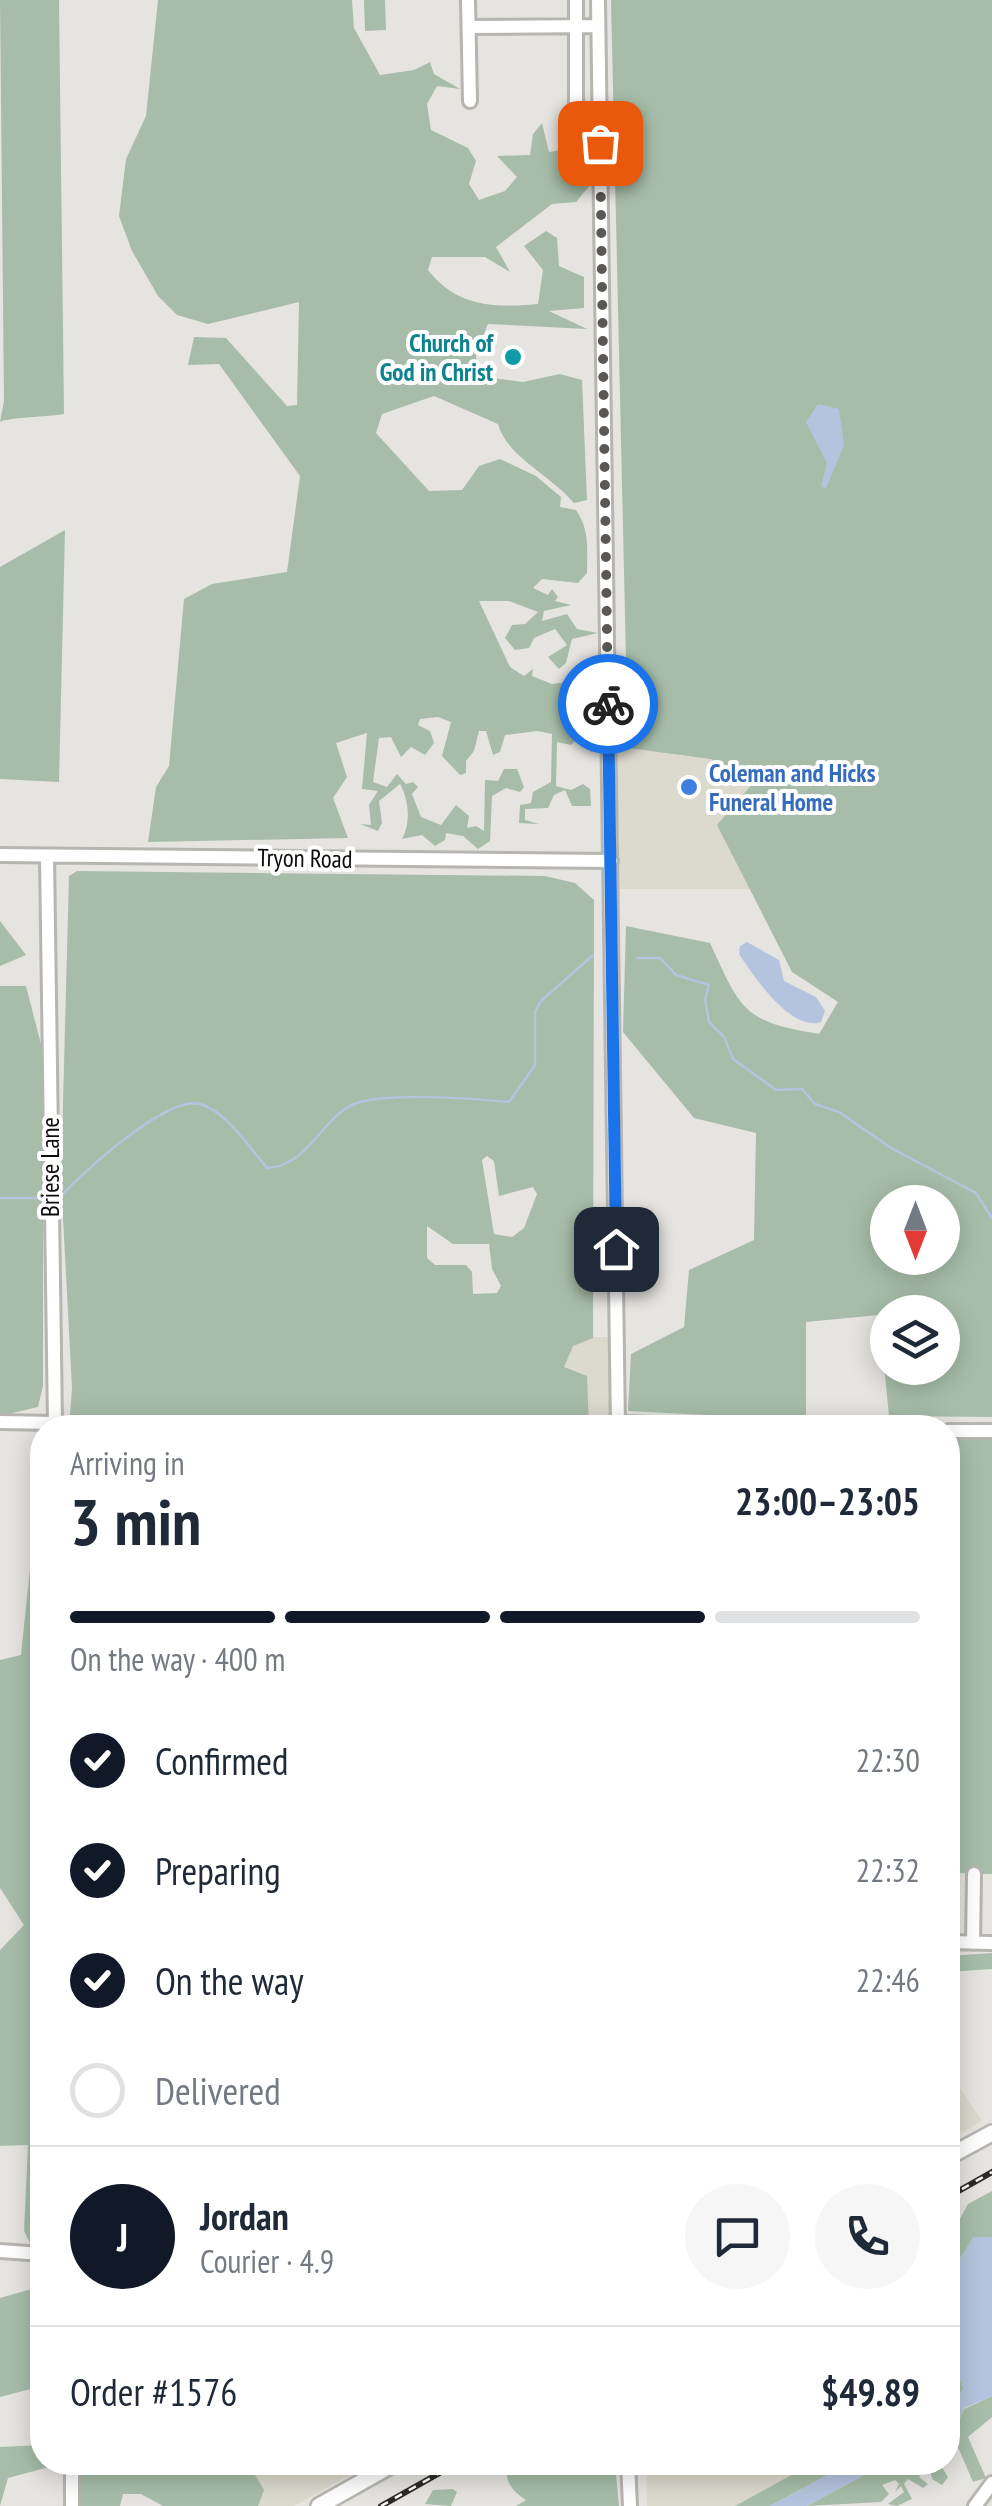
<!DOCTYPE html>
<html lang="en">
<head>
<meta charset="utf-8">
<style>
  :root { --surface:#fff; --page:#f6f6f7; --text:#1f2937; --muted:#747a83; --line:#e0e1e3; --accent:#111827 }
  body { margin:0; font-family:"PT Sans Narrow",sans-serif; background:var(--page); color:var(--text); height:100vh; display:flex; flex-direction:column; font-size:38px; white-space:nowrap }
  * { box-sizing:border-box; margin:0 }
  p { font-size:32px; color:var(--muted) }
  .icon { flex:none; width:55px; height:55px; fill:none; stroke:currentColor; stroke-width:2; stroke-linecap:round; stroke-linejoin:round }
  .map { position:relative; flex:1; overflow:hidden }
  .details { position:absolute; left:30px; top:1415px; width:930px; height:1060px; display:flex; flex-direction:column; background:var(--surface); border-radius:40px; box-shadow:0 5px 25px #0003 }
  .details>* { flex:none }
  .needle { width:65px; rotate:180deg }
  .tools { position:absolute; left:870px; top:1185px; display:grid; gap:20px }
  .tools a { display:grid; place-items:center; width:90px; height:90px; border-radius:50%; background:var(--surface); box-shadow:0 5px 25px #0003; font-size:50px }
  .pin { position:absolute; display:grid; place-items:center; width:85px; height:85px; color:#fff; margin:-42px; border-radius:20px; box-shadow:0 5px 15px #0006 }
  .courier { position:absolute; display:grid; place-items:center; width:100px; height:100px; margin:-50px; border:8px solid #1a73e8; border-radius:50%; background:#fff; color:#222; box-shadow:0 2px 12px #0007 }
  .headline em { font-style:normal; font-weight:700 }
  .headline div { display:flex; flex-direction:column-reverse }
  .headline { display:flex; align-items:center; justify-content:space-between; height:170px; padding:0 40px }
  h1 { font-size:65px; font-weight:700; line-height:75px }
  .bar { display:grid; grid-template-columns:repeat(4,1fr); gap:15px 10px; align-content:center; height:120px; padding:0 40px }
  .bar i { height:12px; border-radius:8px; background:var(--line) }
  .bar .selected { background:var(--accent) }
  .bar p { grid-column:span 4 }
  .line { display:flex; align-items:center; gap:25px; padding:0 40px; border-top:2px solid var(--line) }
  .line div { flex:1 }
  .round { display:grid; place-items:center; flex:none; width:105px; height:105px; border-radius:52px; background:var(--page) }
  ol { padding:0 40px; list-style:none }
  li { display:flex; align-items:center; gap:30px; height:110px }
  li p { margin-inline-start:auto }
  li .icon { padding:10px; border-radius:50%; background:var(--accent); color:#fff; stroke-width:4 }
  li:last-child { color:var(--muted) }
  li i { width:55px; height:55px; border:5px solid var(--line); border-radius:50% }
  .map>svg:first-child { display:block }
  .built { fill:#dcd9cd }
  .green { fill:#a7bda9; fill-rule:evenodd }
  .water { fill:#b5c4de }
  .lines { fill:none; stroke-linecap:round; stroke-linejoin:round }
  .stream { stroke:#b5c4de; stroke-width:2.5 }
  .minor-casing { stroke:#b6b5b0; stroke-width:18 }
  .major-casing { stroke:#b6b5b0; stroke-width:20 }
  .minor { stroke:#fff; stroke-width:12 }
  .major { stroke:#fff; stroke-width:15 }
  .rail-casing { stroke:#2c2a29; stroke-width:6 }
  .rail { stroke:#fff; stroke-width:2.5; stroke-dasharray:8; stroke-linecap:butt }
  .done { stroke:#595856; stroke-width:10; stroke-dasharray:0 18 }
  .route { stroke:#1a73e8; stroke-width:12 }
  .culture-dot { fill:#0f9aa8; stroke:#fff; stroke-width:4 }
  .shop-dot { fill:#3f7fe0; stroke:#fff; stroke-width:4 }
  .labels { text-anchor:middle; stroke-width:8; stroke-linejoin:round; paint-order:stroke }
  .culture-label { font-size:25px; font-weight:bold; fill:#0d838f; stroke:#fff; text-anchor:end }
  .shop-label { font-size:25px; font-weight:bold; fill:#366cbe; stroke:#fff; text-anchor:start }
  .street-label { font-size:25px; fill:#0d0c0b; stroke:#fff }
</style>
</head>
<body>
<div class="map">
<svg width="992" height="2506" viewBox="0 0 992 2506">
  <rect width="100%" height="100%" fill="#e6e4e0"/>
  <!-- built -->
  <path class="built" d="M809 710V889H617L616 711Z
    M558 1337H610L611 1427H561Z
    M948 2070 982 2121 948 2141Z
    M202 2463H371L294 2506H224Z
    M646 2463H815L735 2506H647Z"/>
  <!-- green -->
  <path class="green" d="M0 0H59L64 414C47 417 10 417 0 422L4 401Z
    M158 0H352L354 28 380 75 414 70 430 62 434 74 460 89 437 86 427 104 431 130 468 148 476 161 469 184 479 200 505 191 517 177 497 156 530 155 533 134 542 123 549 152 563 150 565 130 591 151V184L576 202 552 204 496 247 510 272 485 257H432L428 270C457 307 493 308 538 304L543 270 524 246 546 231 557 238 559 266 584 277V308L549 311 587 329 488 324 476 354 477 376 523 382 560 374 582 380 587 500 574 503C552 476 506 456 498 424L434 396 382 414 376 433 429 491 462 490 479 466 500 459 536 476 561 497 560 507 576 510C590 530 587 550 587 573L578 583 542 579 533 588 548 595 552 589 558 597 555 601 571 605 544 611 542 621 567 614 577 629 598 633 572 639 566 663 559 669 548 657 567 645 555 629 534 638 529 648 515 650 505 638 512 625 525 624 538 612 509 601H479L510 667 524 676 533 669 532 676 552 684 573 681 589 661 600 670 581 680 597 709 601 748 591 752 578 738 571 745 557 742 556 786 571 790 583 784 590 789 591 806H572L565 790 554 795 548 808 525 809V820L539 824 519 823 520 805 531 803 533 792 551 782 552 734 537 731 505 735 500 752 493 755 486 731H479L474 751 466 761V773L460 775 442 756 451 722 438 717 420 719 418 725 430 731 434 743 425 755 411 747 401 757 391 737 379 738 373 782 387 787 397 774 406 784 413 782 418 787 412 794 421 817 441 825 456 805 469 816 467 828 476 826 484 831 485 780 498 781 504 769H517L524 787 520 792 506 788 492 796 490 841 478 849 463 836 446 833 445 840 435 846 422 835 402 839C411 823 409 800 400 784L379 801 382 823 378 831 360 824 371 825 369 805 378 791 362 789 367 733 336 743 347 777 333 798 348 838 148 842 156 787 169 766 184 599 212 584 287 572 300 476 219 364 188 365 194 337 226 338 287 406 297 405 299 302 208 324 177 315 158 296 132 251 119 216 126 159 146 116Z
    M364 0H385L386 30 365 31Z
    M611 0H992V1417L889 1416 879 1315 806 1322V1420L628 1411 631 1354 684 1327 689 1270 754 1240 756 1133 694 1118 623 1032 626 926 710 943C741 1010 743 1022 819 1034L838 1002 792 972 717 825 755 781 711 759 628 748ZM888 1202H942V1258H888ZM888 1312H942V1368H888Z
    M65 530 59 782 0 779V567Z
    M77 871 545 876 575 883 594 900 593 1338 573 1346 564 1367 587 1376 589 1427H69L72 1388 61 1180 69 876ZM487 1156 494 1161 499 1196 533 1187 537 1194 524 1228 512 1237 494 1234 482 1160ZM427 1226 453 1244H489L492 1269 501 1286 497 1293 473 1294 472 1272 466 1265H435L427 1258Z
    M0 921 26 955 0 966Z
    M0 986H26L43 1052V1386L38 1407 0 1416Z
    M948 1436H992V1874L953 1873 948 1878Z
    M42 1531V2246L31 2245 24 2231 28 2145 0 2146V1950L24 1925 0 1888V1660L21 1655 30 1569Z
    M992 1953V1969L948 1972V1956Z
    M992 2191V2237H974L948 2277V2228L957 2224 968 2204Z
    M28 2290 42 2292V2386L0 2397V2298Z
    M948 2356 964 2388 949 2409H948Z
    M992 2396V2417L968 2437 986 2478 973 2482 957 2445 948 2455V2429L958 2423 964 2409Z
    M42 2445V2462L53 2466 8 2478 0 2506V2447Z
    M815 2462 850 2463 770 2506H735Z
    M78 2463H248L264 2490 258 2506H163L141 2494H123L120 2506H79Z
    M508 2463H615L619 2506H516L526 2500C512 2491 503 2480 508 2463Z
    M886 2463H939L948 2477 942 2485 932 2479 929 2463 919 2477 928 2484 923 2488 908 2479 904 2484 912 2499 897 2506 888 2504 904 2492 901 2486 895 2492 899 2484 895 2480 882 2485 889 2494 881 2502 807 2506Z
    M453 2489 457 2492 451 2506 425 2504 433 2490Z"/>
  <!-- water -->
  <path class="water" d="M818 404 839 409 844 445 826 488 821 487 827 463 806 422Z
    M747 942 779 960 784 981 816 997 825 1011 821 1022C790 1032 754 976 739 954L740 946Z
    M974 2237H992V2396L964 2408 958 2424 948 2429V2410L964 2388 948 2356V2277Z
    M850 2463H886L807 2506H770Z"/>
  <g class="lines">
    <!-- stream -->
    <path class="stream" d="M637 958H660L676 975 709 985 705 999 709 1022 724 1037 733 1059 776 1090 802 1089 815 1104 839 1112 891 1148 976 1193 992 1218
      M60 1197C82 1173 167 1095 200 1104 226 1111 250 1148 267 1168 311 1166 324 1111 360 1102 395 1093 472 1098 509 1102L535 1065V1012L541 1001 592 956
      M0 1198H40"/>
    <!-- minor casing -->
    <g class="minor-casing">
      <path id="minor" d="M468 0 470 101
        M576 0V143H600
        M598 0 618 1428
        M469 27 598 26
        M0 855 611 861
        M0 1422 55 1423 47 856
        M618 1423 790 1428
        M948 1431H992
        M948 1942 992 1943
        M973 1943 974 1874
        M0 2251 42 2254
        M72 2462V2506
        M628 2462 630 2506
        M975 2506 992 2483"/>
    </g>
    <!-- major casing -->
    <g class="major-casing">
      <path id="major" d="M948 2157 992 2133
        M319 2506 397 2462"/>
    </g>
    <!-- minor -->
    <use href="#minor" class="minor"/>
    <!-- major -->
    <use href="#major" class="major"/>
    <!-- rail casing -->
    <g class="rail-casing">
      <path id="rail" d="M948 2197 992 2172
        M381 2506 459 2462"/>
    </g>
    <!-- rail -->
    <use href="#rail" class="rail"/>
  </g>
  <g class="lines">
    <!-- done -->
    <path class="done" d="M600 143 608 704"/>
    <!-- route -->
    <path class="route" d="M608 704 616 1249"/>
  </g>
  <!-- markers -->
  <circle class="culture-dot" cx="513" cy="357" r="10"/>
  <circle class="shop-dot" cx="689" cy="787" r="10"/>
  <g class="labels">
    <!-- culture labels -->
    <g class="culture-label">
      <text x="493" y="352">Church of<tspan x="493" dy="29">God in Christ</tspan></text>
    </g>
    <!-- shop labels -->
    <g class="shop-label">
      <text x="709" y="782">Coleman and Hicks<tspan x="709" dy="29">Funeral Home</tspan></text>
    </g>
    <!-- street labels -->
    <g class="street-label">
      <text transform="translate(305 858) rotate(1)" y="9">Tryon Road</text>
      <text transform="translate(50 1167) rotate(-90)" y="9">Briese Lane</text>
    </g>
  </g>
</svg>
<div class="tools">
<a><svg class="needle" viewBox="-14 -14 28 28"><path d="M0-13l5 13h-10z" fill="#e53935"/><path d="M0 13l5-13h-10z" fill="#747a83"/></svg></a>
<a><svg class="icon" aria-label="layers" viewBox="0 0 24 24"><path d="M12 4l9 5-9 5-9-5zM3 14l9 5 9-5"/></svg></a>
</div>
<div class="pin" style="left:600px;top:143px;background:#ea580c"><svg class="icon" aria-label="bag" viewBox="0 0 24 24"><path d="M5 8h14l-1 12H6zM9 8a3 3 0 0 1 6 0"/></svg></div>
<div class="pin" style="left:616px;top:1249px;background:#1f2937"><svg class="icon" aria-label="home" viewBox="0 0 24 24"><path d="M3 11l9-7 9 7M6 9v11h12V9"/></svg></div>
<div class="courier" style="left:608px;top:704px"><svg class="icon" aria-label="bike" viewBox="0 0 24 24"><circle cx="6" cy="16" r="4"/><circle cx="18" cy="16" r="4"/><path d="M6 16l4-8h5l3 8M10 8l3 8H6M13 5h3"/></svg></div>
<section class="details">
<div class="headline"><div><h1>3 min</h1><p>Arriving in</p></div><em>23:00–23:05</em></div>
<div class="bar"><i class="selected"></i><i class="selected"></i><i class="selected"></i><i></i><p>On the way · 400 m</p></div>
<ol>
<li><svg class="icon" aria-label="check" viewBox="0 0 24 24"><path d="M5 12l5 5 9-10"/></svg>Confirmed<p>22:30</p></li>
<li><svg class="icon" aria-label="check" viewBox="0 0 24 24"><path d="M5 12l5 5 9-10"/></svg>Preparing<p>22:32</p></li>
<li><svg class="icon" aria-label="check" viewBox="0 0 24 24"><path d="M5 12l5 5 9-10"/></svg>On the way<p>22:46</p></li>
<li><i></i>Delivered</li>
</ol>
<div class="line" style="height:180px"><b class="round" style="background:var(--accent);color:#fff">J</b><div><b>Jordan</b><p>Courier · 4.9</p></div><a class="round"><svg class="icon" aria-label="chat" viewBox="0 0 24 24"><path d="M4 5h16v11H9l-5 4z"/></svg></a><a class="round"><svg class="icon" aria-label="phone" viewBox="0 0 24 24"><path d="M5 4h4l2 5-3 2q2 4 5 5l2-3 5 2v4C11 20 4 13 5 4z"/></svg></a></div>
<div class="line" style="height:130px"><div>Order #1576</div><b>$49.89</b></div>
</section>
</div>
</body>
</html>
